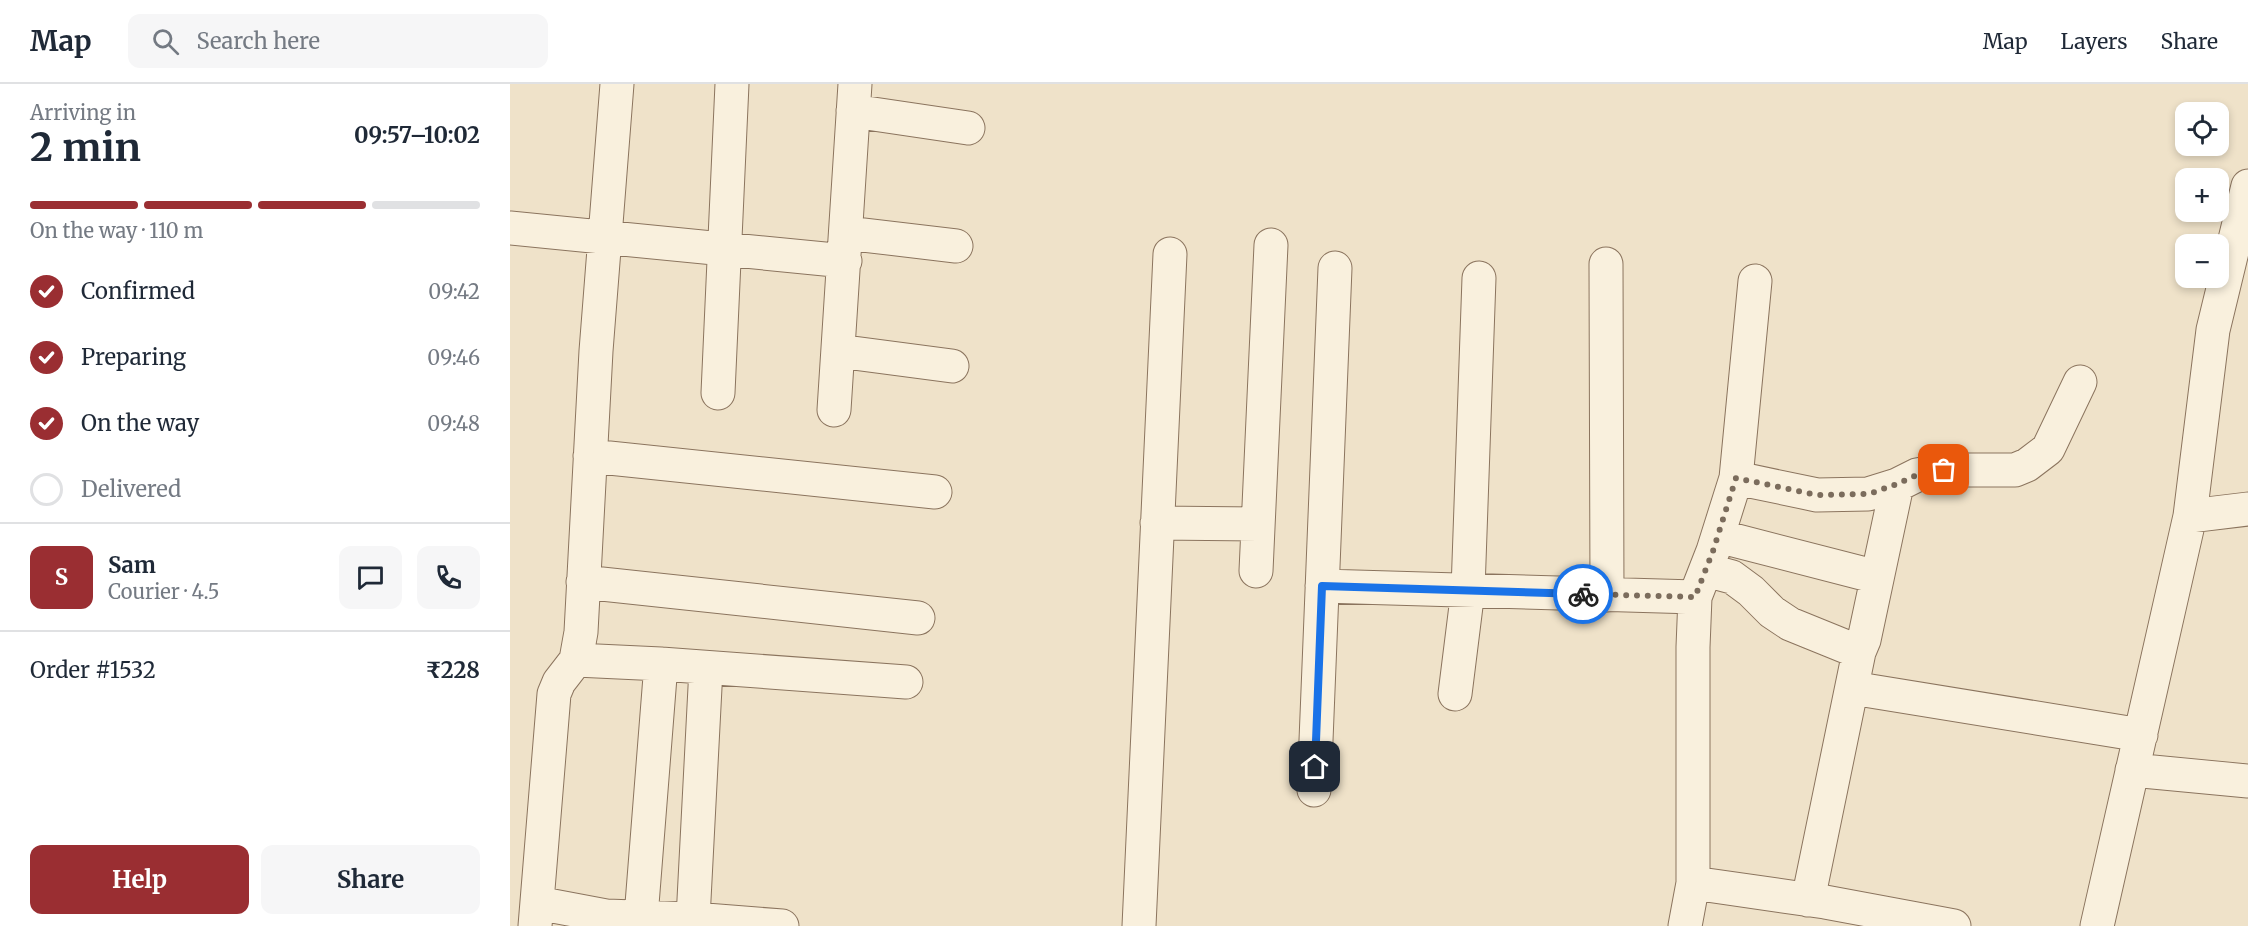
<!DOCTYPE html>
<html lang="en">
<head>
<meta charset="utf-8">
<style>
  :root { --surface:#fff; --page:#f6f6f7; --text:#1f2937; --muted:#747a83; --line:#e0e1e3; --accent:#9a2e32 }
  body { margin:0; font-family:Merriweather,serif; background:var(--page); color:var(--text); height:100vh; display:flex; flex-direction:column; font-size:22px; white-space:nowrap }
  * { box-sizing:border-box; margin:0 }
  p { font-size:20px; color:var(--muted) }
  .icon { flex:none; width:33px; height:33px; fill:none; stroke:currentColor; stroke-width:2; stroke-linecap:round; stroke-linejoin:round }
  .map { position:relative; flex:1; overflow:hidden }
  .sheet { display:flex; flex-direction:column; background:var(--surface); width:510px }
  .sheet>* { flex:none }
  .tools { position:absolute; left:1665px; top:18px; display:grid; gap:12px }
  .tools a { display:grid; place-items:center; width:54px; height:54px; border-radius:12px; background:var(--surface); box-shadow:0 3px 9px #0003; font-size:30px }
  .pin { position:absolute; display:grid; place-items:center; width:51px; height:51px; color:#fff; margin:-26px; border-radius:12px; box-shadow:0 3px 9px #0006 }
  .courier { position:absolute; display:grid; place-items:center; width:60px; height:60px; margin:-30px; border:4px solid #1a73e8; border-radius:50%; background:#fff; color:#222; box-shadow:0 2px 8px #0007 }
  .summary em { font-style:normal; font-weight:700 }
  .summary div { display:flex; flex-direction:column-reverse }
  .summary { display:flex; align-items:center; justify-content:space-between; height:102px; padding:0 30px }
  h1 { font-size:39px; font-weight:700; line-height:45px }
  .bar { display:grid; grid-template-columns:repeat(4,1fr); gap:9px 6px; align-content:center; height:72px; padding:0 30px }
  .bar i { height:8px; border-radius:4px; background:var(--line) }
  .bar .selected { background:var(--accent) }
  .bar p { grid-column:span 4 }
  .line { display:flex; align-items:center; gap:15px; padding:0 30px; border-top:2px solid var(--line) }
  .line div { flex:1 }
  .round { display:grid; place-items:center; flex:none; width:63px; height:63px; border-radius:12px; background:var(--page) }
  ol { padding:0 30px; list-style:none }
  li { display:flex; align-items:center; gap:18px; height:66px }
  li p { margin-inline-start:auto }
  li .icon { padding:6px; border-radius:50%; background:var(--accent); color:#fff; stroke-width:4 }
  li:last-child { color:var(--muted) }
  li i { width:33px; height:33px; border:3px solid var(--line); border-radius:50% }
  .primary-button { display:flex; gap:12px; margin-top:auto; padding:12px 30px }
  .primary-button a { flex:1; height:69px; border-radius:12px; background:var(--accent); color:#fff; font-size:24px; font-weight:700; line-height:69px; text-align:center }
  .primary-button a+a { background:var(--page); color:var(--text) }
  header { display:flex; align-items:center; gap:36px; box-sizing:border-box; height:84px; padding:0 30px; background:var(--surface); border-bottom:2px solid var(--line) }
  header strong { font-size:28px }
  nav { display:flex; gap:33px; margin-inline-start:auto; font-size:21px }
  .search { width:420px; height:54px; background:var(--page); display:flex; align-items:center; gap:15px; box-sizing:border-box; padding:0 21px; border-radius:12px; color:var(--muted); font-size:22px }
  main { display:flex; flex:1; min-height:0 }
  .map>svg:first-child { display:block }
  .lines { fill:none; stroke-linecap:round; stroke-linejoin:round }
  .minor-casing { stroke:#8b745e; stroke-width:35 }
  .minor { stroke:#f9f0dd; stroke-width:33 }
  .done { stroke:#7b6c5c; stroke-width:6; stroke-dasharray:0 10.8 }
  .route { stroke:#1a73e8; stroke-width:8 }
</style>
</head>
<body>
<header>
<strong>Map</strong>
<div class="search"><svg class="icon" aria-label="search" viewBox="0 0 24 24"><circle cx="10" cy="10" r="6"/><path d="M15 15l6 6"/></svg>Search here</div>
<nav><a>Map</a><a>Layers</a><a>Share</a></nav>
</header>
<main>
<section class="sheet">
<div class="summary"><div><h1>2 min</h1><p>Arriving in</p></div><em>09:57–10:02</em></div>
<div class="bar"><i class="selected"></i><i class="selected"></i><i class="selected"></i><i></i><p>On the way · 110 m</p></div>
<ol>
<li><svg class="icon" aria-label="check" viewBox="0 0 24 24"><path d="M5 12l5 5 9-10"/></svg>Confirmed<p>09:42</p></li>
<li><svg class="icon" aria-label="check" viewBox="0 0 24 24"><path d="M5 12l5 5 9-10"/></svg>Preparing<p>09:46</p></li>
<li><svg class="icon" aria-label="check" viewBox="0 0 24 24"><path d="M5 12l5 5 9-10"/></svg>On the way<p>09:48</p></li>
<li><i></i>Delivered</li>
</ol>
<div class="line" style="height:108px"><b class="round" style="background:var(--accent);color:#fff">S</b><div><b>Sam</b><p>Courier · 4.5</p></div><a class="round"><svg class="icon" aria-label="chat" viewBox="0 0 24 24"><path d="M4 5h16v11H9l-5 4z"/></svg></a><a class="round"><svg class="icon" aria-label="phone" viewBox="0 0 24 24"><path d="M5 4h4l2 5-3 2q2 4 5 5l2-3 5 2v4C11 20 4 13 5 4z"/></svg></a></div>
<div class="line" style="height:78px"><div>Order #1532</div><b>₹228</b></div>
<div class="primary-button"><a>Help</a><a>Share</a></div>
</section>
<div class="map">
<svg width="1738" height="842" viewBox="0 0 1738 842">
  <rect width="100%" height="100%" fill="#efe2c9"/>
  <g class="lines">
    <!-- minor casing -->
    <g class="minor-casing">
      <path id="minor" d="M343 27 458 44
        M0 144 335 177
        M336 149 446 162
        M1096 180 1097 511
        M328 267 442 282
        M208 309 222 0
        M324 326 345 0
        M80 372 425 408
        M1226 394 1307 411 1358 410 1387 401 1407 391 1434 386H1505L1517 381 1538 365 1570 298
        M1680 432 1738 425
        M647 439 748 440
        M1208 452 1367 493
        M1196 486 1222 493 1241 507 1262 528 1280 540 1349 568
        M746 487 761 161
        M73 498 408 534
        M812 502 1185 513
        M66 576 151 580 396 598
        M1342 604 1631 651
        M945 610 958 506 969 194
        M1622 686 1738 697
        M804 706 825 184
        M1183 799 1315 818 1444 842
        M1298 816 1349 568 1354 556 1387 401
        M27 819 96 832 183 835 272 842
        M131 833 151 580
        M183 835 196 584
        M25 842 44 610 49 598 66 576 71 548 86 267 107 0
        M629 842 660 170
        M1175 842 1183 799V563L1185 513 1203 467 1226 394 1245 197
        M1587 842 1680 432 1703 246 1738 102"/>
    </g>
    <!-- minor -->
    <use href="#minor" class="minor"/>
  </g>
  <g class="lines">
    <!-- done -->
    <path class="done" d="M1073 510 1185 513 1203 467 1226 394 1307 411 1359 410 1387 400 1407 391 1434 386"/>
    <!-- route -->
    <path class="route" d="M805 683 812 502 1073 510"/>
  </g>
</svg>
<div class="tools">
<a><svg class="icon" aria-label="locate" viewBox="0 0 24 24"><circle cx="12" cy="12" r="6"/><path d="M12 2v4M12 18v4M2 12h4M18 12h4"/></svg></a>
<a>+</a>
<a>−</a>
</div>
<div class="pin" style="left:1434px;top:386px;background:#ea580c"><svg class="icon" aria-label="bag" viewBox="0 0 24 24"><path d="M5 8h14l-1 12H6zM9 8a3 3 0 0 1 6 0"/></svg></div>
<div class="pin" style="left:805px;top:683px;background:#1f2937"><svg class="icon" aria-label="home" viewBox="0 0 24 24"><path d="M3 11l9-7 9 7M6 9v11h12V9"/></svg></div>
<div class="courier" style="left:1073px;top:510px"><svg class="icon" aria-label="bike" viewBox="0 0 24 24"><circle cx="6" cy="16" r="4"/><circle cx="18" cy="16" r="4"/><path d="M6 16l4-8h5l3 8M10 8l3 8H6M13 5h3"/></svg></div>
</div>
</main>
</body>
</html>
